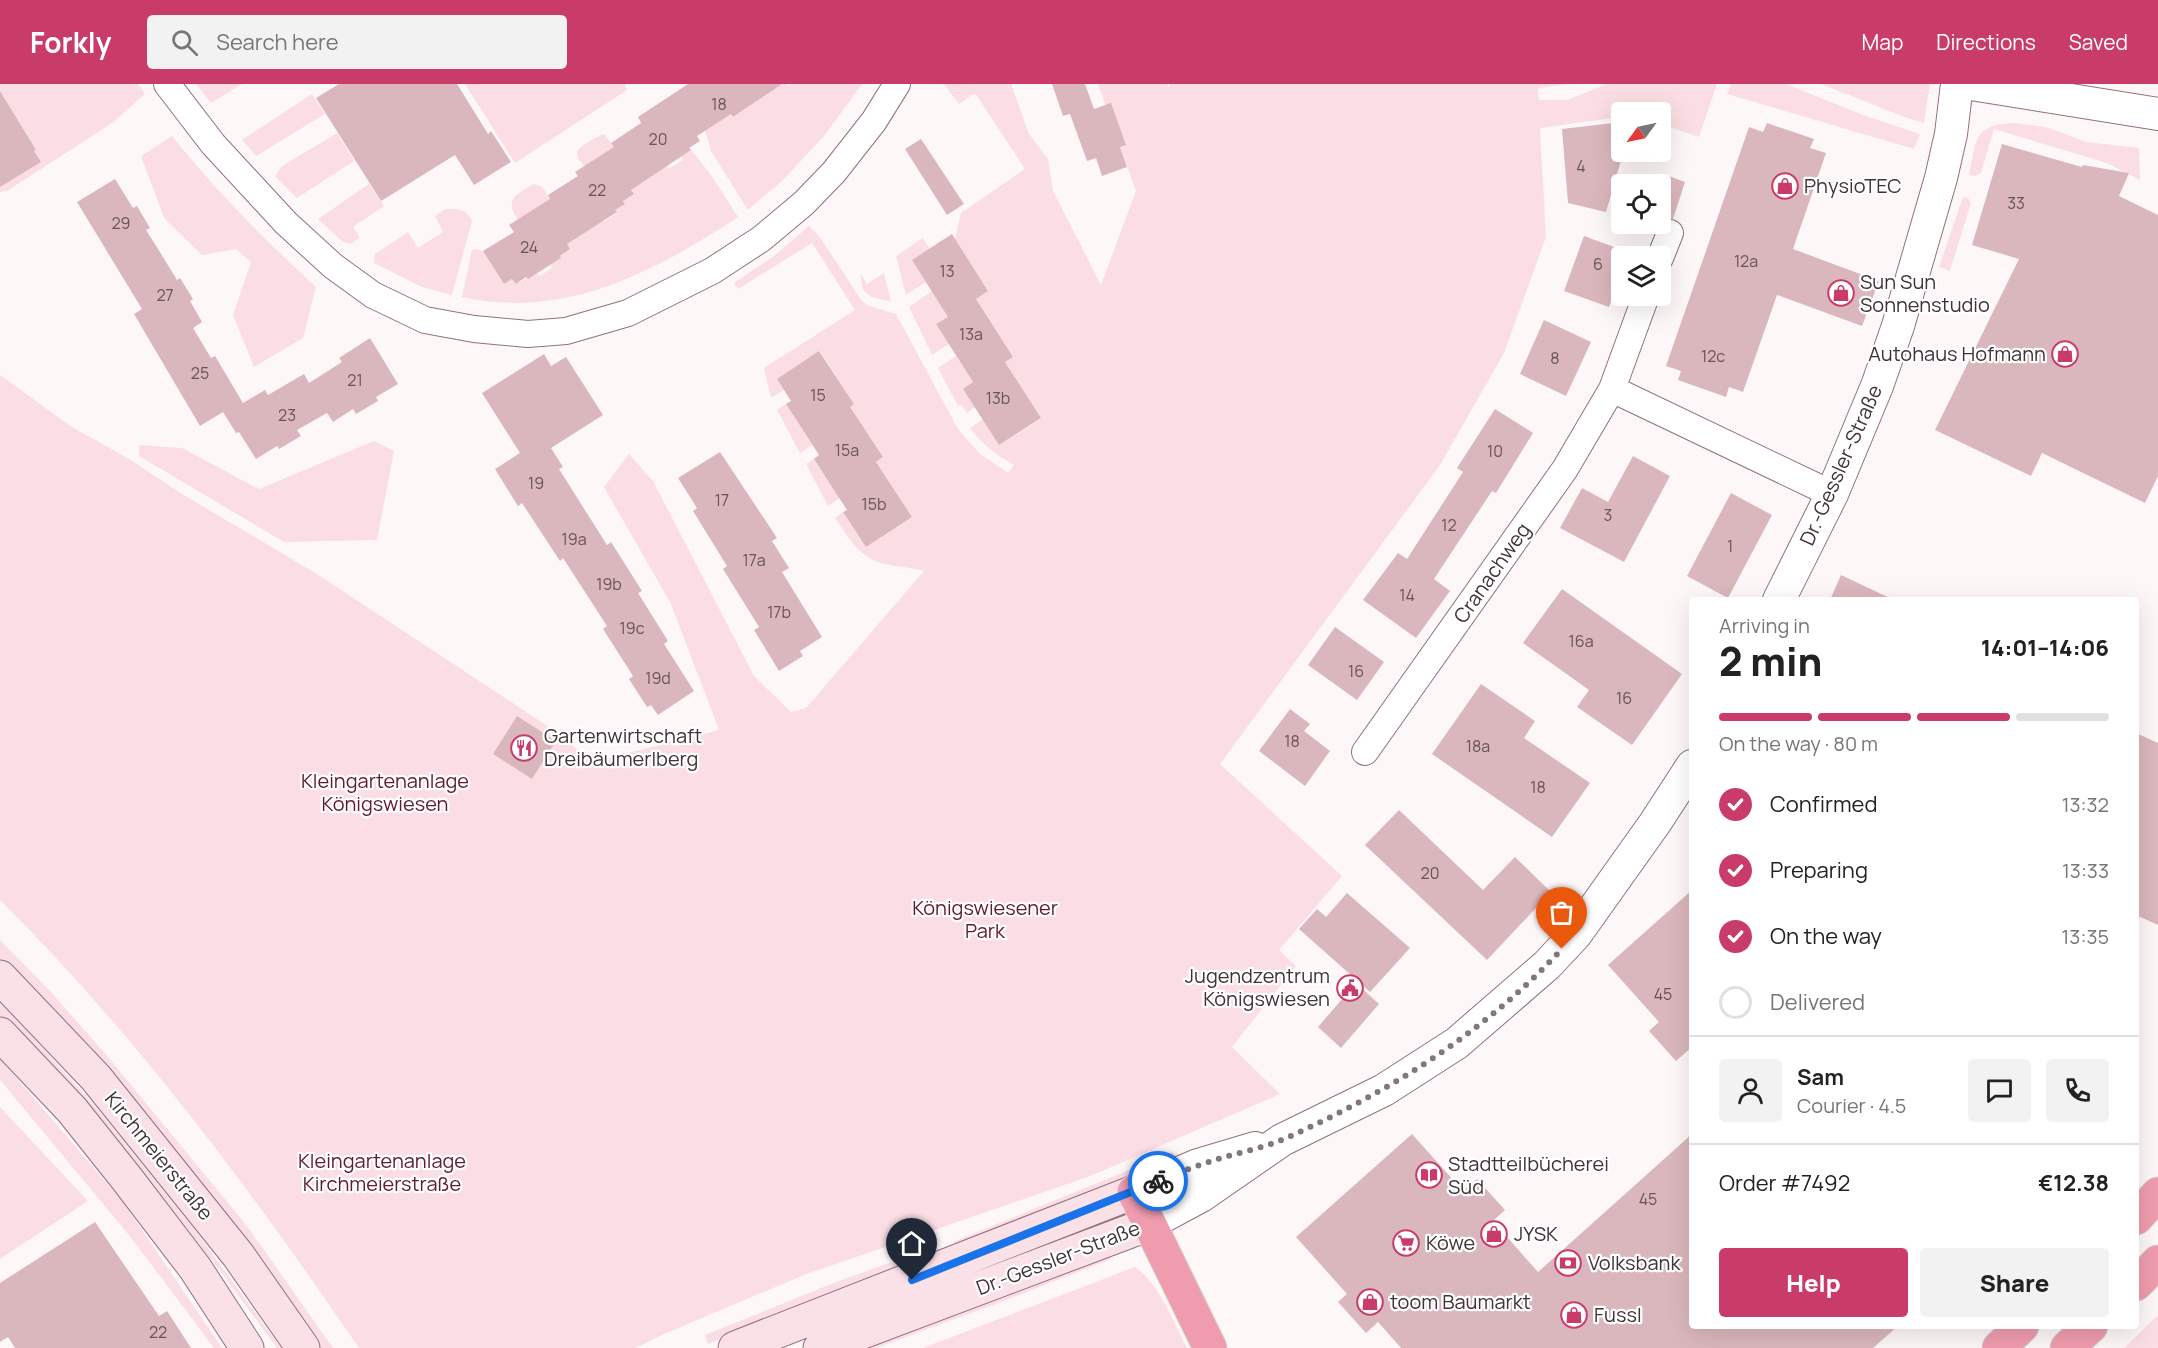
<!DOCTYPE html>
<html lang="en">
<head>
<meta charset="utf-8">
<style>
  :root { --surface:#fff; --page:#f2f2f2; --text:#222; --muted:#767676; --line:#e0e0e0; --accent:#c93c69 }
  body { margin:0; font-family:Manrope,sans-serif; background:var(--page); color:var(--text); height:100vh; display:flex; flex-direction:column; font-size:22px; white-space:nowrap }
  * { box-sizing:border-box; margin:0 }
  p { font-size:20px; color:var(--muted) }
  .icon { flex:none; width:33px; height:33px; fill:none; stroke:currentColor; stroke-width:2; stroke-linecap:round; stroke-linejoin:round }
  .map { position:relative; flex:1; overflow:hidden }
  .sheet { position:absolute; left:1689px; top:513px; width:450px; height:732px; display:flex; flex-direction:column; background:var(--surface); border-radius:6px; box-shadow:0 6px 24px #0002 }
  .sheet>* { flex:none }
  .needle { width:39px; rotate:237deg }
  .buttons { position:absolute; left:1611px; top:18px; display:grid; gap:12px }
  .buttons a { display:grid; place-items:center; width:60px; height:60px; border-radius:6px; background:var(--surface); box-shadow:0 6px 24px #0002; font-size:30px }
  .pin { position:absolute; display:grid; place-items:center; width:51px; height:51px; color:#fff; margin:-62px -26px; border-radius:50% 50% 50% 0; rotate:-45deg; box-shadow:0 0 6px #0007 }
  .pin .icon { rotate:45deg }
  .courier { position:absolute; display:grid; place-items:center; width:60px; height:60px; margin:-30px; border:4px solid #1a73e8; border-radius:50%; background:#fff; color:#222; box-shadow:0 2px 8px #0007 }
  .head em { font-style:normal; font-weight:800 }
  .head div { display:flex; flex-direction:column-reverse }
  .head { display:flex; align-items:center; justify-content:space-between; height:102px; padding:0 30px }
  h1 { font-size:39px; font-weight:800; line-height:45px }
  .bar { display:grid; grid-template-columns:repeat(4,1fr); gap:9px 6px; align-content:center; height:72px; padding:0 30px }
  .bar i { height:8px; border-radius:4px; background:var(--line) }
  .bar .active { background:var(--accent) }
  .bar p { grid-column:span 4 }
  .line { display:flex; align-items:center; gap:15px; padding:0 30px; border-top:2px solid var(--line) }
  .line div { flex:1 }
  .round { display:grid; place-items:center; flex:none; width:63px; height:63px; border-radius:6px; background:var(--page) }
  ol { padding:0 30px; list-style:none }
  li { display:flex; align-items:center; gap:18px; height:66px }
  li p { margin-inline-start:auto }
  li .icon { padding:6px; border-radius:50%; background:var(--accent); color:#fff; stroke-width:4 }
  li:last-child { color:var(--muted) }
  li i { width:33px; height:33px; border:3px solid var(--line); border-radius:50% }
  .action { display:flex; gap:12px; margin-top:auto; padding:12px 30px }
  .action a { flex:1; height:69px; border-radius:6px; background:var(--accent); color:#fff; font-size:24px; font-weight:800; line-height:69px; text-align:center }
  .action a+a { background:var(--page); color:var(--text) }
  header { display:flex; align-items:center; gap:36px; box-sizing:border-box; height:84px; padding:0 30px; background:var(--accent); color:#fff }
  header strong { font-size:28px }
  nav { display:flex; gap:33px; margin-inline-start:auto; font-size:21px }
  .search { width:420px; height:54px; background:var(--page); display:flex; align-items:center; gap:15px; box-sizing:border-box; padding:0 21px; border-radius:6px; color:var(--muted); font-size:22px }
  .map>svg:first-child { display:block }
  .green { fill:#fadee3 }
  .building { fill:#dab7bd }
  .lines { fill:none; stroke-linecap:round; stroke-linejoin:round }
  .minor-casing { stroke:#927178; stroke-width:28 }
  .tertiary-casing { stroke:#927178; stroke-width:34 }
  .secondary-casing { stroke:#927178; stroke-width:35 }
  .motorway-casing { stroke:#d5d2d3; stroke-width:35 }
  .minor { stroke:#fff; stroke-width:26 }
  .tertiary { stroke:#fff; stroke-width:32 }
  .secondary { stroke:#fae1e7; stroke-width:33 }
  .motorway { stroke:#ef9cae; stroke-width:33 }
  .done { stroke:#837879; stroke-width:6; stroke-dasharray:0 10.8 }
  .route { stroke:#1a73e8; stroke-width:8 }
  .labels { text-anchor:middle; stroke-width:4.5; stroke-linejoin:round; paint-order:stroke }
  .number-label { font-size:16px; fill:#675457 }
  .poi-label { font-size:20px; fill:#413335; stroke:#fff; text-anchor:start }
  .street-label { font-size:20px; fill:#413335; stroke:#fff }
  .park-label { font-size:20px; fill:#611a30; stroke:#fff }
</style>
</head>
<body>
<header>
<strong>Forkly</strong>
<div class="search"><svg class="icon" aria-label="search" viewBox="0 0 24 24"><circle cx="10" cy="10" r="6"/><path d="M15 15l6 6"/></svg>Search here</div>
<nav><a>Map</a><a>Directions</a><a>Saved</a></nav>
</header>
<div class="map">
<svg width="2158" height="1264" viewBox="0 0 2158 1264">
  <rect width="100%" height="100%" fill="#fef7f8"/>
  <!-- green -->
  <path class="green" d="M0 0H138L145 10 112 39 7 107 0 108Z
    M196 0H242L211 19Z
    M465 0H625L627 6 515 79Z
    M782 0H787L788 2 792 0H862L824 52 782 97 748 126 711 67 705 46 731 30 733 33 750 22 748 18Z
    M944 0H1011L1029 50 1048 75 1053 107 1101 201 1136 107 1098 0H1167L1169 4 1170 0H1568L1538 4 1539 16H1567L1607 0H1717L1699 53 1661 40 1660 28H1622L1621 33 1540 44 1546 153 1504 269 1440 381 1220 680 1342 792 1279 866 1296 882 1232 963 1280 1010 1093 1091 804 1191 664 1250 636 1264H359C251 1106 136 951 0 816V291L72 343 131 376 182 410 317 490 552 645 593 678 719 646 671 520 604 403 629 370 653 397 754 592 791 628 806 624 924 487C910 483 895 483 881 479 858 472 848 453 835 434L843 428 866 463 912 433 876 378 883 373 863 343 847 324 854 320 820 267 777 295 784 306 771 314 764 284 855 226 812 159 738 205 734 199 774 172 809 142 819 152 862 217 869 222 896 230 958 345 980 370 1008 389 1014 381C996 371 982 360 970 344L983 335 999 361 1041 335 1005 278 1013 273 976 215 988 207 955 155 961 129 1025 85 975 9 959 20Z
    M1731 0H1786L1863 31 1920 50 1914 65 1727 10Z
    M1821 0H1930L1924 39 1907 34Z
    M312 10 325 30 256 72 242 56Z
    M2016 39 2046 43 2086 58 2139 64 2140 96 2107 79 1994 45 1981 89 1975 92 1969 91C1977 55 1973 40 2016 39Z
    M337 49 354 77 297 114 275 92 282 82Z
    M604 50 617 67 584 82C581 78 576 73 577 68 580 61 597 53 604 50Z
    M172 52C216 107 265 156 316 203L303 254 254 283 233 231 251 178 236 165 202 171 164 134 141 72Z
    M691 66 711 91 738 133C655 188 564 236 462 213L472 166 475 165 483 167 504 200 512 195 516 200 537 189 540 192 552 184 551 180 570 165 567 160 601 135 604 138 617 129 615 126 625 120 623 117 634 110 631 105 667 82 670 84 683 76 681 72Z
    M369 100 384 122 353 143 360 154 350 160 343 158 318 135Z
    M533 100 542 103 554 121 518 136C504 114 515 112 533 100Z
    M1963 113 1968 114 1971 119 1950 187 1939 183Z
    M445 125C458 125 466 124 472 137L452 211 422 203 374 179 375 170 408 148 418 164 443 148 435 132Z
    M923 154 930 165 926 198 906 211 896 172Z
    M884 189 891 218C872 213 860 213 861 190L867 200Z
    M932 207 948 233 936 240 949 260 932 271 909 223Z
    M956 272 973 298 975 323 967 329 961 321 958 322 938 284Z
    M786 320 812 361 800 369 777 326Z
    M374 357 394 367 377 456 284 458 139 372V361L182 364 259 405Z
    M814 375 840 414 828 422 806 380Z
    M0 856 50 907 103 967 247 1142 333 1264H313L0 880Z
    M0 917 95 1022 194 1145 281 1264H277L212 1176 191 1158 0 936Z
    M0 975 123 1118 222 1264H214L129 1151 0 996Z
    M0 1023 88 1117 0 1175Z
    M1173 1068 1175 1075 956 1165 953 1158Z
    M934 1163 937 1172 774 1233 708 1260 705 1251 836 1198Z
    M1104 1171H1113L1111 1175 1001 1218 876 1264H851Z
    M1135 1183C1161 1202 1172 1236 1187 1264H923Z
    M2158 1231V1264H2124Z"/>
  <!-- building -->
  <path class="building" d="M339 0H457L488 50 491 47 511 78 474 101 455 71 381 117 316 14Z
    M688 0H782L733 33 731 30 697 52 700 57 689 64 691 66 631 106 634 110 623 117 625 120 615 126 617 128 567 160 570 165 560 172 561 174 528 195 526 193 516 200 512 195 504 200 483 167 514 148 509 141 550 115 548 111 578 92 575 88 614 63 611 59 641 39 638 33Z
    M1052 0H1085L1094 25 1111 19 1126 61 1120 63 1127 83 1102 92 1096 74 1087 77 1070 30 1063 32Z
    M0 7 36 66 34 67 41 78 0 103Z
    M1622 38V73L1606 128 1568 119 1562 45Z
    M1767 39 1814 55 1810 64 1826 69 1793 165 1879 197 1862 242 1777 211 1743 308 1729 303 1726 313 1678 296 1681 287 1666 282 1749 43 1763 48Z
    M921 55 964 120 947 131 905 65Z
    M2002 60 2082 83 2083 81 2129 89 2119 112 2158 131V392L2145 419 2042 369 2031 392 1935 346 2019 175 1972 161Z
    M1666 91 1685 98 1673 135 1667 134 1660 137V107Z
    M115 95 133 124 137 122 150 144 146 146 158 165 177 196 180 194 193 215 190 217 202 238 193 244 211 274 215 272 243 319 265 306 268 311 304 290 309 299 342 278 339 274 370 254 398 300 376 313 378 317 356 330 353 325 333 338 327 329 297 346 301 352 279 365 277 362 256 375 239 348 236 349 223 328 200 342 134 230 142 225 77 118Z
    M952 150 988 207 976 215 1013 273 1005 278 1041 334 999 361 963 305 973 298 936 240 948 233 912 176Z
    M1584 152 1628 168 1627 172H1622V187L1609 223 1564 207Z
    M1544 236 1591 258 1566 312 1520 290Z
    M819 267 854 320 850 323 883 373 876 378 912 433 866 463 843 428 847 426 814 375 819 371 786 320 791 317 777 295Z
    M544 270 551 282 566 273 603 331 551 364 563 383 559 385 607 461 611 458 642 507 638 509 668 557 664 560 694 607 658 631 651 621 647 623 629 595 633 592 603 545 607 542 563 474 560 477 522 419 518 422 495 385 520 369 482 309Z
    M1495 325 1533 349 1496 409 1492 407 1434 495 1450 507 1416 554 1363 516 1398 469 1407 475 1463 388 1457 384Z
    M720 368 777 454 772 457 789 484 782 488 822 553 800 567 803 572 779 587 754 546 759 543 723 485 727 482 693 427 697 424 678 394Z
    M1633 372 1670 392 1624 478 1560 444 1582 404 1608 418Z
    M1731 409 1772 431 1728 514 1687 492Z
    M1841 491 1894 516H1830Z
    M1562 505 1682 590 1632 661 1577 623 1589 606 1523 559Z
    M1335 543 1384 578 1357 616 1308 581Z
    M1481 600 1535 637 1524 654 1590 699 1552 753 1432 670Z
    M1290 625 1310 640 1304 647 1330 667 1305 702 1259 667Z
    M517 632 556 657 532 695 493 670Z
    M2136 649 2158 659V841L2136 831Z
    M1399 726 1483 806 1515 773 1551 808 1487 876 1365 761Z
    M1692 806V963L1676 977 1649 947 1659 938 1608 881Z
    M1347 809 1410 864 1370 908 1299 845 1317 825 1326 833Z
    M1356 899 1379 920 1341 964 1318 943Z
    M1412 1050 1463 1107 1477 1095 1505 1126 1493 1137 1538 1188 1692 1050V1242H1898L1873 1264H1401L1378 1238 1366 1249 1338 1218 1347 1210 1296 1153Z
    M95 1138 159 1232 167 1227 191 1264H15L8 1253 0 1258V1199Z"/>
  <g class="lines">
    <!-- minor casing -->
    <g class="minor-casing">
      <path id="minor" d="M167 0 213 60 286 139 333 182 373 211 425 236 474 245 528 250 566 247 628 229 712 187 761 155 804 119 834 88 874 37 897 0
        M1660 174 1670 149
        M1612 305 1832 410
        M1365 668 1565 385 1612 305 1646 212"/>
    </g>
    <!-- tertiary casing -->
    <g class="tertiary-casing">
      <path id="tertiary" d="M1971 0 2158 30
        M1779 516 1832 410 1877 302 1898 242 1941 94 1951 50 1957 0
        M1134 1108 1198 1081 1255 1064
        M1149 1140 1201 1112 1282 1056 1384 1006 1457 959 1547 881 1576 850 1655 739 1692 682"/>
    </g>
    <!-- secondary casing -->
    <g class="secondary-casing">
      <path id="secondary" d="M0 893 96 994 238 1171 303 1264
        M0 950 72 1026 127 1095 195 1184 247 1264
        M735 1264 1134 1108
        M820 1264 1149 1140"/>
    </g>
    <!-- motorway casing -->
    <g class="motorway-casing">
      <path id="motorway" d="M1134 1108 1210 1264
        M2136 1134 2158 1110
        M2136 1200 2158 1178
        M1999 1264 2022 1242
        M2067 1264 2091 1242"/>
    </g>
    <!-- minor -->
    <use href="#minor" class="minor"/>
    <!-- tertiary -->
    <use href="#tertiary" class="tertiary"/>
    <!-- secondary -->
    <use href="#secondary" class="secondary"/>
    <!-- motorway -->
    <use href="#motorway" class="motorway"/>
  </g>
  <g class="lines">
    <!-- done -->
    <path class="done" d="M1158 1097C1178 1089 1198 1081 1218 1075 1240 1068 1264 1064 1284 1055 1389 1008 1483 950 1562 865"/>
    <!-- route -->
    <path class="route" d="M912 1196 1158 1097"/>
  </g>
  <!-- icons -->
  <defs>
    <g id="shop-ring" transform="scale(1.35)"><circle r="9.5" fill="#fff" stroke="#c93c69" stroke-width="1.5"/><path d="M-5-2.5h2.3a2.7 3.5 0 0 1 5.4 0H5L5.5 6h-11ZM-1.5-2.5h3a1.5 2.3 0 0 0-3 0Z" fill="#c93c69"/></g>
    <g id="restaurant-ring" transform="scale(1.35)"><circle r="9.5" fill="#fff" stroke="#c93c69" stroke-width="1.5"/><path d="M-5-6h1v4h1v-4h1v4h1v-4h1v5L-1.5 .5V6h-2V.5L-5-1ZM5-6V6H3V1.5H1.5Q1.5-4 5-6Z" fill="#c93c69"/></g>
    <g id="civic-ring" transform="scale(1.35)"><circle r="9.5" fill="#fff" stroke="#c93c69" stroke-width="1.5"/><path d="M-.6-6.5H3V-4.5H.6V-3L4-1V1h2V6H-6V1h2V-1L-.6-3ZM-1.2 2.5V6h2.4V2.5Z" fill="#c93c69"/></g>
    <g id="library-ring" transform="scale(1.35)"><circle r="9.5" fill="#fff" stroke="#c93c69" stroke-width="1.5"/><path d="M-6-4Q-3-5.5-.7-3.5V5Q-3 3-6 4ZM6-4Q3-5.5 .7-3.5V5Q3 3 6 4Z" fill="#c93c69"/></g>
    <g id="supermarket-ring" transform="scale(1.35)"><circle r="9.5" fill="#fff" stroke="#c93c69" stroke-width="1.5"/><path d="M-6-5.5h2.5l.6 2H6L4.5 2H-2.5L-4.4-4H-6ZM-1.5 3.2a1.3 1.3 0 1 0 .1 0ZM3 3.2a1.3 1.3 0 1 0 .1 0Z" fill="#c93c69"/></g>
    <g id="bank-ring" transform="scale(1.35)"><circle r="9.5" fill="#fff" stroke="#c93c69" stroke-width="1.5"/><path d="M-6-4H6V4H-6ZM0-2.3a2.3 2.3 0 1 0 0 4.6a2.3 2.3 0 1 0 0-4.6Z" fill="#c93c69"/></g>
  </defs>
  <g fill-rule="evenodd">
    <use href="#shop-ring" x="1785" y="102"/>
    <use href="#shop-ring" x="1841" y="209"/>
    <use href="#shop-ring" x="2065" y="270"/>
    <use href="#restaurant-ring" x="524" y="664"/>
    <use href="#civic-ring" x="1350" y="904"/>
    <use href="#library-ring" x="1429" y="1091"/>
    <use href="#shop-ring" x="1494" y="1150"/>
    <use href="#supermarket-ring" x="1406" y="1159"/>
    <use href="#bank-ring" x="1568" y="1179"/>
    <use href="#shop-ring" x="1370" y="1218"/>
    <use href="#shop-ring" x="1574" y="1231"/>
  </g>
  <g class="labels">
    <!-- number labels -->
    <g class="number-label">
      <text x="719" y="26">18</text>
      <text x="658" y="61">20</text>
      <text x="1581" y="88">4</text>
      <text x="597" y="112">22</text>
      <text x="2016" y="125">33</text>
      <text x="121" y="145">29</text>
      <text x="529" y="169">24</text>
      <text x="1746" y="183">12a</text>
      <text x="1598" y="186">6</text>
      <text x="947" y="193">13</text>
      <text x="165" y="217">27</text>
      <text x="971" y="256">13a</text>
      <text x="1713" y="278">12c</text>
      <text x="1555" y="280">8</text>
      <text x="200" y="295">25</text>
      <text x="355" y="302">21</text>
      <text x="818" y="317">15</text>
      <text x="998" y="320">13b</text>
      <text x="287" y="337">23</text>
      <text x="847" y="372">15a</text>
      <text x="1495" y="373">10</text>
      <text x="536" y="405">19</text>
      <text x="722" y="422">17</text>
      <text x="874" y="426">15b</text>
      <text x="1608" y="437">3</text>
      <text x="1449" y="447">12</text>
      <text x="574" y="461">19a</text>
      <text x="1730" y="468">1</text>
      <text x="754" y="482">17a</text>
      <text x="609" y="506">19b</text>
      <text x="1407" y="517">14</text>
      <text x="779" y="534">17b</text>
      <text x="632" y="550">19c</text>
      <text x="1581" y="563">16a</text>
      <text x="1356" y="593">16</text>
      <text x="658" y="600">19d</text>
      <text x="1624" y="620">16</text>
      <text x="1292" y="663">18</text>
      <text x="1478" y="668">18a</text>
      <text x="1538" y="709">18</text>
      <text x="1430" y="795">20</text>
      <text x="1663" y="916">45</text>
      <text x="1648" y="1121">45</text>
      <text x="158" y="1254">22</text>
    </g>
    <!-- poi labels -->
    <g class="poi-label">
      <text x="1804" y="109">PhysioTEC</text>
      <text x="1860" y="205">Sun Sun<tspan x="1860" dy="23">Sonnenstudio</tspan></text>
      <text x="2046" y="277" text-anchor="end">Autohaus Hofmann</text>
      <text x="544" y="659">Gartenwirtschaft<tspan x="544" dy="23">Dreibäumerlberg</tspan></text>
      <text x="1330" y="899" text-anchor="end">Jugendzentrum<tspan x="1330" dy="23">Königswiesen</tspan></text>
      <text x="1448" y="1087">Stadtteilbücherei<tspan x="1448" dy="23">Süd</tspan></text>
      <text x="1514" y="1157">JYSK</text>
      <text x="1426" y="1166">Köwe</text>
      <text x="1588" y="1186">Volksbank</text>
      <text x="1390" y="1225">toom Baumarkt</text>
      <text x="1594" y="1238">Fussl</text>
    </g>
    <!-- street labels -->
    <g class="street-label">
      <text transform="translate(1841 381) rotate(-66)" y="7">Dr.-Gessler-Straße</text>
      <text transform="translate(1492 489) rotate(-55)" y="7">Cranachweg</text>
      <text transform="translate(159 1072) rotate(51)" y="7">Kirchmeierstraße</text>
      <text transform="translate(1058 1174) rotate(-21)" y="7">Dr.-Gessler-Straße</text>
    </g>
    <!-- park labels -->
    <g class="park-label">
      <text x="385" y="704">Kleingartenanlage<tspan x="385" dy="23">Königswiesen</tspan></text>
      <text x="985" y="831">Königswiesener<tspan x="985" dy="23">Park</tspan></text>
      <text x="382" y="1084">Kleingartenanlage<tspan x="382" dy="23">Kirchmeierstraße</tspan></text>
    </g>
  </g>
</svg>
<div class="buttons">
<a><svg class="needle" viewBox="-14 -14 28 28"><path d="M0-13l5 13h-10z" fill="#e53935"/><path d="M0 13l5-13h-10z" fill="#767676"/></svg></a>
<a><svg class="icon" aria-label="locate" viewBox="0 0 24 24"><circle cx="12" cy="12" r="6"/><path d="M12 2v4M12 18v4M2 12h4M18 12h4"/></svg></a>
<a><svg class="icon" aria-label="layers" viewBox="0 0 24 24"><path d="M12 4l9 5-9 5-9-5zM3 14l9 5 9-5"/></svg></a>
</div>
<div class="pin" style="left:1562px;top:865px;background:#ea580c"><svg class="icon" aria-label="bag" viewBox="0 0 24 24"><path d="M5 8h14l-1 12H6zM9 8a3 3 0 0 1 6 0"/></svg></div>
<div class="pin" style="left:912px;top:1196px;background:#1f2937"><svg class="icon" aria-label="home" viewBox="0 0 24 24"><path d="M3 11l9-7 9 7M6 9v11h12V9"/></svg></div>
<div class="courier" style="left:1158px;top:1097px"><svg class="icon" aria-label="bike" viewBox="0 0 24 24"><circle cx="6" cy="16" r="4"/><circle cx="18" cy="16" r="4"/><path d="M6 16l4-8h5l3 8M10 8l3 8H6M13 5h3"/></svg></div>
<section class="sheet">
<div class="head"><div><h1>2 min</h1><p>Arriving in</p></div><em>14:01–14:06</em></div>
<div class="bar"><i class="active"></i><i class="active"></i><i class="active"></i><i></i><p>On the way · 80 m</p></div>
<ol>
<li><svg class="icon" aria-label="check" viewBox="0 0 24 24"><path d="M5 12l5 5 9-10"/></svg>Confirmed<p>13:32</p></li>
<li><svg class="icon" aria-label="check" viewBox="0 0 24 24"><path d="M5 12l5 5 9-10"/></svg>Preparing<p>13:33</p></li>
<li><svg class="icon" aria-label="check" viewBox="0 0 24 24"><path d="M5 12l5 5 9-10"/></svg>On the way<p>13:35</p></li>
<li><i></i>Delivered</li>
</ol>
<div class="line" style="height:108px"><a class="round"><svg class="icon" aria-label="person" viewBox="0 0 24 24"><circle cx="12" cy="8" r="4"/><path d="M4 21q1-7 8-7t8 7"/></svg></a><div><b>Sam</b><p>Courier · 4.5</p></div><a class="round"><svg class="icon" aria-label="chat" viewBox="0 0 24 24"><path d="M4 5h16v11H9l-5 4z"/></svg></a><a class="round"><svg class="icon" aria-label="phone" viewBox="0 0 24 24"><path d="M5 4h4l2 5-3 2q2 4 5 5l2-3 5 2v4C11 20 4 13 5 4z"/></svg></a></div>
<div class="line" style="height:78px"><div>Order #7492</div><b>€12.38</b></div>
<div class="action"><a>Help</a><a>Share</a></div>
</section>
</div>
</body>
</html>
